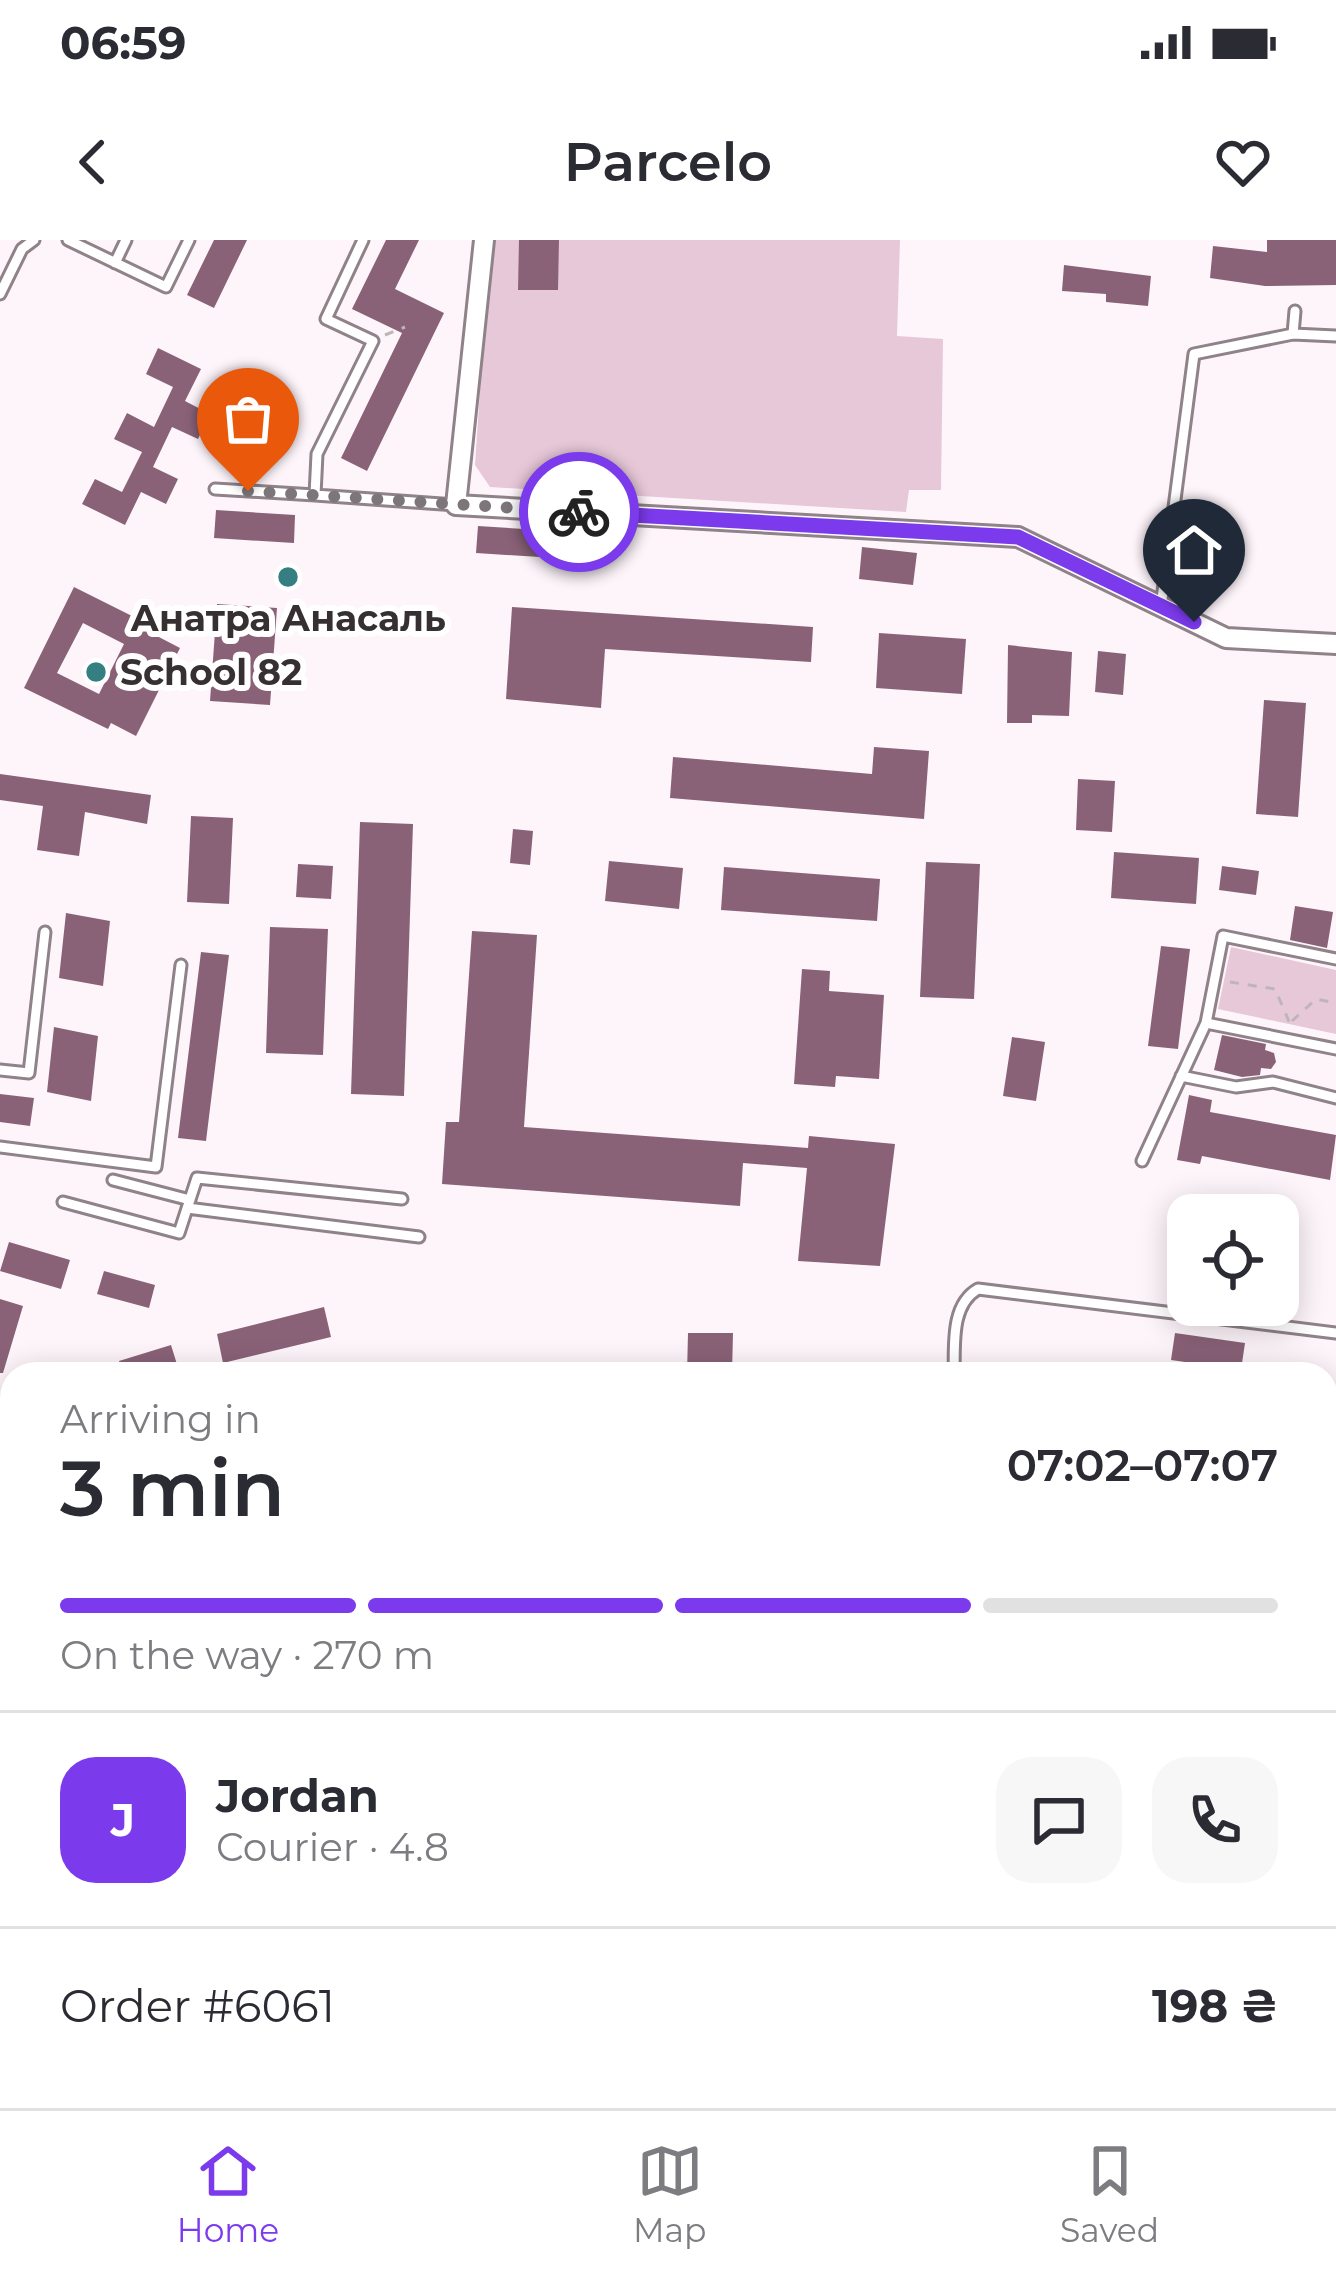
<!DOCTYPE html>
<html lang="en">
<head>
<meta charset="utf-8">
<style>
  :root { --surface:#fff; --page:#f7f7f7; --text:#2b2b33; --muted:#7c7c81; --line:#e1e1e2; --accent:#7c3aed }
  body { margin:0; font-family:Montserrat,sans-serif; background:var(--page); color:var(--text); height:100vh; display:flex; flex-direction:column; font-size:45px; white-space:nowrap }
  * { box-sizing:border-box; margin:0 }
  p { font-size:39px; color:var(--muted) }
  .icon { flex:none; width:66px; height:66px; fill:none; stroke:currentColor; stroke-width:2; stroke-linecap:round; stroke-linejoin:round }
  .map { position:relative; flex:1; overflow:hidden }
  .panel { position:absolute; left:0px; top:1122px; width:1338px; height:747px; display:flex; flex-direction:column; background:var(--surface); border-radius:36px 36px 0 0; box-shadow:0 6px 30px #0003 }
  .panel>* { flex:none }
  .tools { position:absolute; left:1167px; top:954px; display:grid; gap:24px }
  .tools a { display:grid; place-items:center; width:132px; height:132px; border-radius:24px; background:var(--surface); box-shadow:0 6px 30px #0003; font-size:60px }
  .pin { position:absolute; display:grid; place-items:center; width:102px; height:102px; color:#fff; margin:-123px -51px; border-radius:50% 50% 50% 0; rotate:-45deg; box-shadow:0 0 12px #0007 }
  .pin .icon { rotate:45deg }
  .courier { position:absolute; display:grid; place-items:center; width:120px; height:120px; margin:-60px; border:9px solid #7c3aed; border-radius:50%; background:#fff; color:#222; box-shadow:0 3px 15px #0007 }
  .headline em { font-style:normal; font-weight:600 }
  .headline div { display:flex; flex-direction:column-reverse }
  .headline { display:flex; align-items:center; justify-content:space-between; height:204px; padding:0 60px }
  h1 { font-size:78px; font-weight:600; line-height:90px }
  .bar { display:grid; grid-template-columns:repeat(4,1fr); gap:18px 12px; align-content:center; height:144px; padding:0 60px }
  .bar i { height:15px; border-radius:9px; background:var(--line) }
  .bar .active { background:var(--accent) }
  .bar p { grid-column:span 4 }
  .line { display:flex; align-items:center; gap:30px; padding:0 60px; border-top:3px solid var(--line) }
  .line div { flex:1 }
  .round { display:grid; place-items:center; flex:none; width:126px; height:126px; border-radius:36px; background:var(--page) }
  .status { display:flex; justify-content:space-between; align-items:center; height:84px; padding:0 60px; background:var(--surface); direction:ltr }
  .status svg { height:33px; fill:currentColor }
  header { display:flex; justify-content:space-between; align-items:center; height:156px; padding:0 60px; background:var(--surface); font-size:54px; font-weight:600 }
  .dock { display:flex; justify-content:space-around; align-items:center; height:168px; border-top:3px solid var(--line); background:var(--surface); font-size:33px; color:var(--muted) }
  .dock a { display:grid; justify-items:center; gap:6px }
  .dock .active { color:var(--accent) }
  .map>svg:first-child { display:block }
  .green { fill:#e7c8d8 }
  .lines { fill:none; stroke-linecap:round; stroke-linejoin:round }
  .taxiway { stroke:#b8b0b4; stroke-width:42 }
  .runway { stroke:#b8b0b4; stroke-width:105 }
  .building { fill:#8a6278; fill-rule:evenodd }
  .lane-casing { stroke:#8f8288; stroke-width:15 }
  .street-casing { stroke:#8f8288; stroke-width:24 }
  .path { stroke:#bdb5b9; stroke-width:3; stroke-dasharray:9 9; stroke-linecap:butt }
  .lane { stroke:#fff; stroke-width:9 }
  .street { stroke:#fff; stroke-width:18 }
  .done { stroke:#7c7579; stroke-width:12; stroke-dasharray:0 21.6 }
  .route { stroke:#7c3aed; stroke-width:15 }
  .poi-dot { fill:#357e82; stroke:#fff; stroke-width:4.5 }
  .labels { text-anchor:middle; stroke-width:12; stroke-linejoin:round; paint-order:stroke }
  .poi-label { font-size:36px; font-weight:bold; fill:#363033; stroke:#fff }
</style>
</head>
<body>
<div class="status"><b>06:59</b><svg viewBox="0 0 49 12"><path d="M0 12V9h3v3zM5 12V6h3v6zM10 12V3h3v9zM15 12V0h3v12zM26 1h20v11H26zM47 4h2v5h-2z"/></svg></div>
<header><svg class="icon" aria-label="back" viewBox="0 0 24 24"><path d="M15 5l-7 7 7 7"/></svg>Parcelo<svg class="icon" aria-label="heart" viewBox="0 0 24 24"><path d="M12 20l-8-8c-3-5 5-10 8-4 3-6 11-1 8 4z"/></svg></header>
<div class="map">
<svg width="1336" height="1868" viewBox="0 0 1336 1868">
  <rect width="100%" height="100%" fill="#fef5fa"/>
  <!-- green -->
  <path class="green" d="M490 0H900L897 96 943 99 941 250H909L906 272 490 247 475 225Z
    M1231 707 1336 730V794L1218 769Z"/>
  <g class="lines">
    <!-- taxiway -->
    <path class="taxiway" d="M1326 1376 1336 1381
      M0 1441 12 1433
      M0 1691 12 1683
      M725 1868V1857"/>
    <!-- runway -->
    <path class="runway" d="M1326 1516 1328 1453
      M1317 1868V1857"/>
  </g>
  <!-- building -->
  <path class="building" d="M214 0H247L214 68 187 55Z
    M386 0H419L395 49 444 73 367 231 341 218 402 93 352 69Z
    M519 0H559L558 50H518Z
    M1267 0H1336V45L1265 46 1210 38 1213 6 1267 12Z
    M1064 25 1151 36 1148 66 1106 62V54L1062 51Z
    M158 108 201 129 185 161 210 174 198 199 172 187 153 227 178 239 166 264 141 252 125 285 82 264 95 239 122 252 142 212 114 199 127 173 154 187 173 147 146 134Z
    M216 270 295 275 294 303 214 298Z
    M478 286 605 294 604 321 476 313Z
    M862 307 917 313 913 345 859 339Z
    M74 347 158 389 155 395 180 408 136 496 111 483 108 489 24 448ZM83 383 124 404 99 454 57 433Z
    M217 364 277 368 270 465 210 461Z
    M512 367 813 387 811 422 605 409 601 468 506 459Z
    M879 393 966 399 962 454 876 448Z
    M1008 405 1072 412 1069 476 1032 475V483H1007Z
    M1098 411 1126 414 1123 455 1095 452Z
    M1264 460 1306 463 1298 577 1256 574Z
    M874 507 929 511 924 579 670 558 673 517 872 534Z
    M0 534 151 555 147 584 85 572 79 616 37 610 43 566 0 560Z
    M1078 539 1115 541 1112 592 1076 590Z
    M191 576 233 578 229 664 187 662Z
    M360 582 413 584 404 856 351 854Z
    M513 589 533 591 530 625 510 623Z
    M1114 612 1199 618 1196 664 1111 658Z
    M609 621 683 628 679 669 605 661Z
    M926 622 980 624 974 759 920 757Z
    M298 624 333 626 331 659 296 657Z
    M1222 626 1259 631 1256 655 1219 650Z
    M724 627 880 639 877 681 721 670Z
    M1295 666 1333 672 1327 708 1290 700Z
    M66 673 110 681 103 746 59 738Z
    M270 687 328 689 323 815 266 813Z
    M472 691 537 695 524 887 808 908 809 896 895 904 880 1026 798 1021 807 928 743 923 740 966 442 944 446 882H459Z
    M1161 706 1190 709 1178 809 1148 806Z
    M201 712 229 715 206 901 178 898Z
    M802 729 830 731 829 751 884 755 879 839 836 836 835 847 794 844Z
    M54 787 98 796 91 861 47 852Z
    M1222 795 1266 804 1265 810 1274 813 1276 822 1271 829 1261 828 1260 835 1242 837 1214 830Z
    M1012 797 1045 802 1036 861 1003 856Z
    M0 854 34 858 30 886 0 882Z
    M1189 855 1212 860 1210 872 1336 895 1330 940 1202 916 1200 924 1177 920Z
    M9 1002 70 1020 61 1049 0 1031Z
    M1278 1018 1293 1020 1286 1073 1278 1072Z
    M104 1031 155 1045 149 1068 97 1054Z
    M0 1059 23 1066 3 1133H0Z
    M324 1067 331 1097 223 1123 217 1094Z
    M688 1093H733L732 1134H687Z
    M1175 1093 1245 1103 1241 1130 1171 1120Z
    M171 1105 180 1134H123L119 1121Z"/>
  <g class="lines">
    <!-- lane casing -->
    <g class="lane-casing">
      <path id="lane" d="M68 0 166 47 189 0
        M363 0 326 79 373 101 317 214 315 255 456 265
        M115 23 126 0
        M0 54 22 9 34 0
        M1293 94 1336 96
        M215 249 315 255
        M1161 367 1194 114 1293 94 1295 71
        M1336 719 1223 696 1206 783 1336 809
        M0 830 29 833 45 692
        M1181 836 1236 847 1273 842 1336 858
        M0 907 156 927 181 725
        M1142 921 1206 783
        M113 940 190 960
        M63 962 179 993 197 938 402 959
        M187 968 419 997
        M308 1131 309 1134
        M954 1134C955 1106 950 1065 978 1049L1336 1093
        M1326 1243 1336 1244
        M0 1285 12 1289"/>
    </g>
    <!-- street casing -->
    <g class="street-casing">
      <path id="street" d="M484 0 456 265 1018 297 1226 398 1336 404"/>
    </g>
    <!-- path -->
    <path class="path" d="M385 95 405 87
      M1230 742 1275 749 1291 786
      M1292 781 1316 759 1336 763"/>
    <!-- lane -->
    <use href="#lane" class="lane"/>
    <!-- street -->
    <use href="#street" class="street"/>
  </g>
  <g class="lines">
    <!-- done -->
    <path class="done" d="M248 251 579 272"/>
    <!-- route -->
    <path class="route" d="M579 272 1018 297 1194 382"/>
  </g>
  <!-- markers -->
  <g class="poi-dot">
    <circle cx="288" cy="337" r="12"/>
    <circle cx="96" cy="432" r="12"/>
  </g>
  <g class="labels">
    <!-- poi labels -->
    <g class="poi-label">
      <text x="288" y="391">Анатра Анасаль</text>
      <text x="120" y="445" text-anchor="start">School 82</text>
    </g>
  </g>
</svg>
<div class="tools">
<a><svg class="icon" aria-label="locate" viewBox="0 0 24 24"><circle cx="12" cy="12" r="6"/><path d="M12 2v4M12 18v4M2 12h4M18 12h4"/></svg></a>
</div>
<div class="pin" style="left:248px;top:251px;background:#ea580c"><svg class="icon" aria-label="bag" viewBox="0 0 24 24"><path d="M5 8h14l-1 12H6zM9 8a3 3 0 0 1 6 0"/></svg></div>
<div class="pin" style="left:1194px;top:382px;background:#1f2937"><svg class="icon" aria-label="home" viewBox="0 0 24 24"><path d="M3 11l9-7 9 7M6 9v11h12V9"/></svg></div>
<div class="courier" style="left:579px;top:272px"><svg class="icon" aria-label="bike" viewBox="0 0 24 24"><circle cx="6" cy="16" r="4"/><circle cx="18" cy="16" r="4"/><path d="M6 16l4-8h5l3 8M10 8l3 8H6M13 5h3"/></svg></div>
<section class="panel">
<div class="headline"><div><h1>3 min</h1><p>Arriving in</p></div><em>07:02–07:07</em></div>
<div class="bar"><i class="active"></i><i class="active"></i><i class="active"></i><i></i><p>On the way · 270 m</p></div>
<div class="line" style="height:216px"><b class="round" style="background:var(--accent);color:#fff">J</b><div><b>Jordan</b><p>Courier · 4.8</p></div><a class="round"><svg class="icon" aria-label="chat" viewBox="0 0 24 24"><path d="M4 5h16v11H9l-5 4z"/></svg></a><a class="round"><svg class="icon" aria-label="phone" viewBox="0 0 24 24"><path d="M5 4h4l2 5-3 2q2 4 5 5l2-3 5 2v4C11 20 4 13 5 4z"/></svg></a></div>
<div class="line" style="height:156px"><div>Order #6061</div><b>198 ₴</b></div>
</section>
</div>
<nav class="dock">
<a class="active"><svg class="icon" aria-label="home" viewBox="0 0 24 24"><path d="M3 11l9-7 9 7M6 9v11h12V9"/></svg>Home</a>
<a><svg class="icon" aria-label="map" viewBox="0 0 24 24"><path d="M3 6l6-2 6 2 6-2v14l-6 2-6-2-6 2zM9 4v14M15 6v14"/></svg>Map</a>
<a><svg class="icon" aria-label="saved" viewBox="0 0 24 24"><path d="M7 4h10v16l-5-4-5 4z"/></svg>Saved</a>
</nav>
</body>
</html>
